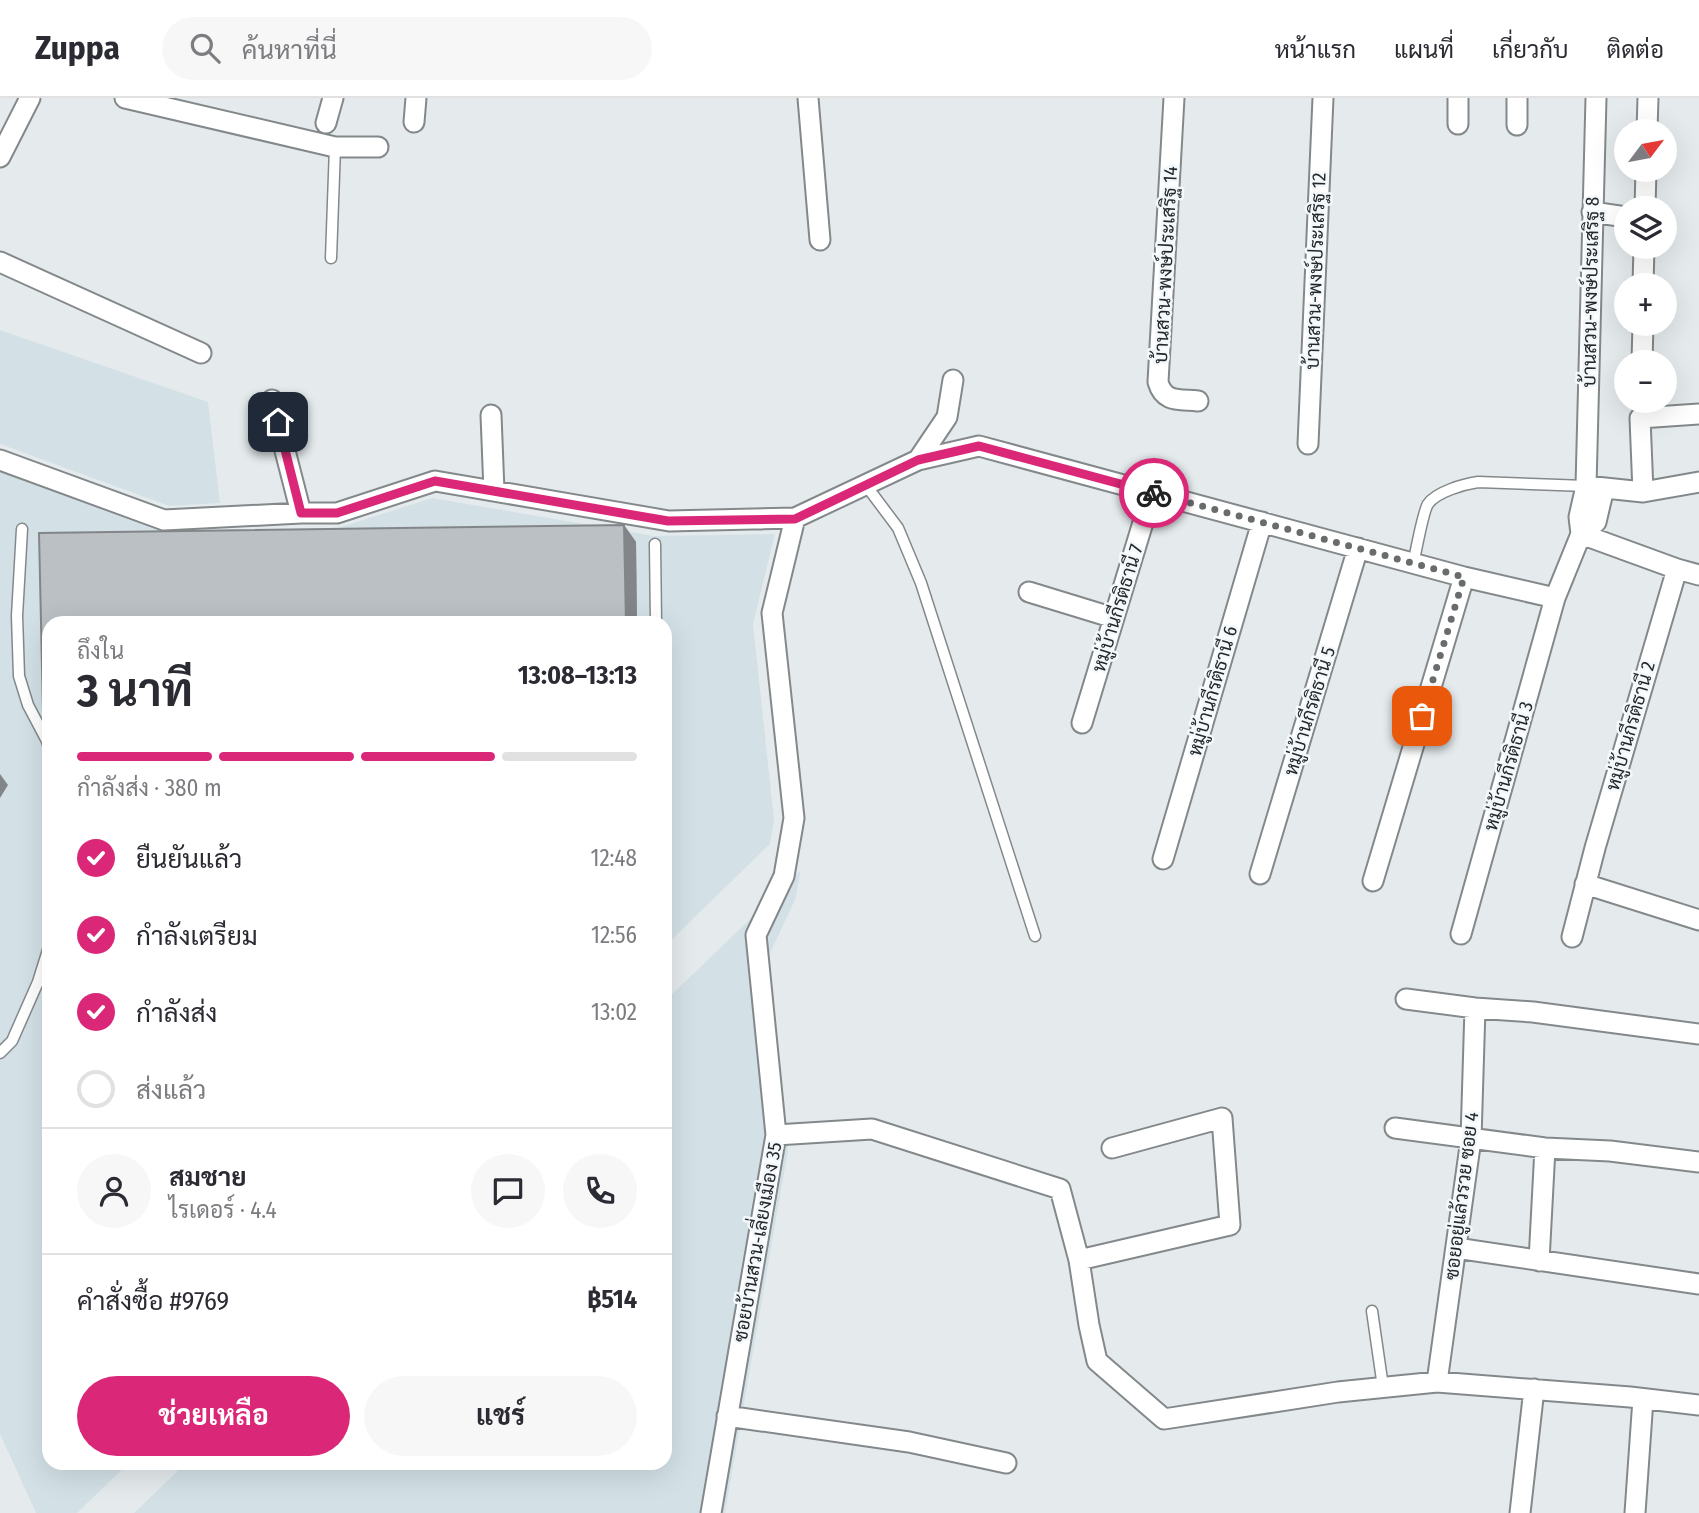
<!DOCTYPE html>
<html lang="th">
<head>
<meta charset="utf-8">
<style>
  :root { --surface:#fff; --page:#f7f7f7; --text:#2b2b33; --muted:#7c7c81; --line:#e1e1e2; --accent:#db2777 }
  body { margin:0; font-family:"Fira Sans Condensed",Sarabun,sans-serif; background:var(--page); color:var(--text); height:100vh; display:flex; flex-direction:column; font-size:26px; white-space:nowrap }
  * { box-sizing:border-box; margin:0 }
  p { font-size:23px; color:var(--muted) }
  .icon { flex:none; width:38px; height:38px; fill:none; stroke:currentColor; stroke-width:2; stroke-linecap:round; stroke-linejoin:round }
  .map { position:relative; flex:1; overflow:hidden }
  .side { position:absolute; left:42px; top:518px; width:630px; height:854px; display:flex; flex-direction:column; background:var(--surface); border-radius:21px; box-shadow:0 7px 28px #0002 }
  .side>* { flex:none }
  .needle { width:46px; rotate:58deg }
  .fabs { position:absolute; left:1614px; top:21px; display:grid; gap:14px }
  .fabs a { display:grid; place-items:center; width:63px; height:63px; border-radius:50%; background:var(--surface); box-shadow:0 7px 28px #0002; font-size:35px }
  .pin { position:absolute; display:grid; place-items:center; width:60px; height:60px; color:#fff; margin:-30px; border-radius:14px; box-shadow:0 4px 10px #0006 }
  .courier { position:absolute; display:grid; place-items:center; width:70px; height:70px; margin:-35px; border:5px solid #db2777; border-radius:50%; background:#fff; color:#222; box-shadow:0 2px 9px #0007 }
  .head em { font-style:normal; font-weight:700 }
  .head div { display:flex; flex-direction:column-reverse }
  .head { display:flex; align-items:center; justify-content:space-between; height:119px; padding:0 35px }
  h1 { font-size:46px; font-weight:700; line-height:52px }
  .bar { display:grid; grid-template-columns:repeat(4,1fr); gap:10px 7px; align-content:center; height:84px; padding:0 35px }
  .bar i { height:9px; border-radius:5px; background:var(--line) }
  .bar .selected { background:var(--accent) }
  .bar p { grid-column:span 4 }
  .line { display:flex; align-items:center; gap:18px; padding:0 35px; border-top:2px solid var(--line) }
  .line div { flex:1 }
  .round { display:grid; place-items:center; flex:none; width:74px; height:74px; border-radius:37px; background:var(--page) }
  ol { padding:0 35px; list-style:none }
  li { display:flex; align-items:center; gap:21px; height:77px }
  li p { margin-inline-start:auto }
  li .icon { padding:7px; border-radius:50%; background:var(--accent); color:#fff; stroke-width:4 }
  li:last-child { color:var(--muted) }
  li i { width:38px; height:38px; border:4px solid var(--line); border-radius:50% }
  .primary-button { display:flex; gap:14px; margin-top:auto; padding:14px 35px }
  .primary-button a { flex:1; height:80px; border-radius:42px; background:var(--accent); color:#fff; font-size:28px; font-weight:700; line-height:80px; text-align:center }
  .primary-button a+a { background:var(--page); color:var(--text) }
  header { display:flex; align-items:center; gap:42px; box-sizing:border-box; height:98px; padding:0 35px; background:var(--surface); border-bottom:2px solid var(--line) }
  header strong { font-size:33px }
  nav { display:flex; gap:38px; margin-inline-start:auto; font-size:24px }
  .search { width:490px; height:63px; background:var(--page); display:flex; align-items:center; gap:18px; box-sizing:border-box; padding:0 24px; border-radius:38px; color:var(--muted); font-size:26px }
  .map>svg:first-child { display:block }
  .built { fill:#d3e1e7 }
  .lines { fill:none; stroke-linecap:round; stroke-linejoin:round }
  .lane-casing { stroke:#83898b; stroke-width:13 }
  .street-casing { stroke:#83898b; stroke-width:23 }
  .lane { stroke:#fff; stroke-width:10 }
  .street { stroke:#fff; stroke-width:19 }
  .wall { fill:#a0a5a8 }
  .shaded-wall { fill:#828688 }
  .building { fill:#bac0c3; stroke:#828688; stroke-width:2 }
  .done { stroke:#686c6d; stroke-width:7; stroke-dasharray:0 12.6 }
  .route { stroke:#db2777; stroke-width:9 }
  .labels { text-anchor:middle; stroke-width:5; stroke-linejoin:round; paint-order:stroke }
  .street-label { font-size:19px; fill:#252728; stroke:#f2f8fb }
</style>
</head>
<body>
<header>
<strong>Zuppa</strong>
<div class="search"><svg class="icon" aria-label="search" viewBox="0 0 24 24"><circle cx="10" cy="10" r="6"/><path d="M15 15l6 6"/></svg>ค้นหาที่นี่</div>
<nav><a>หน้าแรก</a><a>แผนที่</a><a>เกี่ยวกับ</a><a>ติดต่อ</a></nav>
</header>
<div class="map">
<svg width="1699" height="1415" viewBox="0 0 1699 1415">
  <rect width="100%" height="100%" fill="#e5ebed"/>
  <!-- built -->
  <path class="built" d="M0 232 208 304 220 405 169 408 0 346Z
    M0 374 173 438 338 430 432 400 654 438 775 436 753 526 774 722 770 746 665 848V525H49V1365H129L77 1415H36L0 1336Z
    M801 772 795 802 768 859 788 1052 725 1415H134L186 1365H665V903Z"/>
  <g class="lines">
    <!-- lane casing -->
    <g class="lane-casing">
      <path id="lane" d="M331 160 335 49
        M865 386 898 430 921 485 1035 838
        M22 431 17 518 19 578 28 607 47 643 49 650
        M655 446 656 525
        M1413 466C1416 454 1423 413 1428 406 1436 394 1464 386 1478 384L1586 388
        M0 955 12 943 38 884 49 849
        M1372 1213 1383 1289"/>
    </g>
    <!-- street casing -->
    <g class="street-casing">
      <path id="street" d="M125 0 335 49H378
        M808 0 820 142
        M1174 0 1158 284C1164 305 1179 301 1198 303
        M1458 0V26
        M1517 0V27
        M414 24 416 0
        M326 25 333 0
        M1647 33 1648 0
        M0 59 30 0
        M1645 110 1646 72
        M1592 114 1626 119
        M0 164 201 255
        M1643 187 1644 149
        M1642 264 1643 226
        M272 302 301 415
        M491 317 494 393
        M1308 346 1323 0
        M0 362 164 422 301 415H337L435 383 669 423 795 420 918 362 947 319 953 282
        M918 362 979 348 1464 479 1555 500
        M1586 388 1643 394 1699 384
        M1643 394 1640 320 1699 316
        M1581 436 1677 471 1699 477
        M1581 436 1596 424 1604 390
        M1029 494 1114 520
        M1082 625 1152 395
        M1163 761 1262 424
        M1260 776 1358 450
        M1373 783 1464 479
        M1585 786 1699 822
        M1461 836 1555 500 1581 436 1579 419 1586 388 1596 0
        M1572 839 1595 750 1677 471
        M1406 901 1475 910 1533 914 1699 936
        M1395 1030 1545 1050 1610 1053 1699 1064
        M776 1037 872 1031 1060 1091 1079 1162 1089 1227 1097 1263 1164 1321 1338 1294 1437 1284 1630 1299 1699 1307
        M1456 1150 1699 1186
        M1079 1162 1230 1127 1222 1020 1112 1050
        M1539 1163 1545 1050
        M1437 1284 1471 1041 1475 910
        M727 1318 909 1344 1006 1365
        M711 1415 776 1037 756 837 784 778 794 720 772 515 795 420
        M1520 1415 1534 1291
        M1635 1415 1643 1301"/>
    </g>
    <!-- lane -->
    <use href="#lane" class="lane"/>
    <!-- street -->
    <use href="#street" class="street"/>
  </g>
  <!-- wall -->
  <path class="wall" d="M624 427 636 444 637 525H49V623L43 614 39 435Z"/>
  <!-- shaded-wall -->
  <path class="shaded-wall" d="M624 427 636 444 637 525H626Z
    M0 676 8 687 0 700Z"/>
  <!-- building -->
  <path class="building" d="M624 427 626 525H49V614H43L39 435Z"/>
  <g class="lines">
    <!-- done -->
    <path class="done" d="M1154 395 1464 479 1422 618"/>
    <!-- route -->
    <path class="route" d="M278 324 301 415H337L435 383 668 423 795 421 918 362 979 348 1154 395"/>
  </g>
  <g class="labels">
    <!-- street labels -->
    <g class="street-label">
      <text transform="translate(1165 167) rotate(-87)" y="7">บ้านสวน-พงษ์ประเสริฐ 14</text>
      <text transform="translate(1315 173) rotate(-88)" y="7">บ้านสวน-พงษ์ประเสริฐ 12</text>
      <text transform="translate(1590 194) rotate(-89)" y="7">บ้านสวน-พงษ์ประเสริฐ 8</text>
      <text transform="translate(1117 510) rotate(-73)" y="7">หมู่บ้านกีรติธานี 7</text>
      <text transform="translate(1212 593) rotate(-74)" y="7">หมู่บ้านกีรติธานี 6</text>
      <text transform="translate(1309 613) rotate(-73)" y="7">หมู่บ้านกีรติธานี 5</text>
      <text transform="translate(1630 628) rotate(-74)" y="7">หมู่บ้านกีรติธานี 2</text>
      <text transform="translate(1508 668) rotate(-74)" y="7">หมู่บ้านกีรติธานี 3</text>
      <text transform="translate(1461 1098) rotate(-83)" y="7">ซอยอยู่แล้วรวย ซอย 4</text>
      <text transform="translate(757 1144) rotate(-80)" y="7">ซอยบ้านสวน-เลี่ยงเมือง 35</text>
    </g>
  </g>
</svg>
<div class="fabs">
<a><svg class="needle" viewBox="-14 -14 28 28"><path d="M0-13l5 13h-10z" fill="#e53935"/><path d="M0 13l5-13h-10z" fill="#7c7c81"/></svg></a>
<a><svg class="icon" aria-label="layers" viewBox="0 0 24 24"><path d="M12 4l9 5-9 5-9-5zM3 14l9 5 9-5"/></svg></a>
<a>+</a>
<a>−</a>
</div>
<div class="pin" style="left:1422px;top:618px;background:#ea580c"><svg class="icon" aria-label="bag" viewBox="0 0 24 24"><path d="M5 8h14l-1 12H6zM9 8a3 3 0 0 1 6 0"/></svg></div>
<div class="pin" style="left:278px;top:324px;background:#1f2937"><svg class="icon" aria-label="home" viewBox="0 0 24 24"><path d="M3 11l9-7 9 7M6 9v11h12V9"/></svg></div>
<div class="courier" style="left:1154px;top:395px"><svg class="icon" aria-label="bike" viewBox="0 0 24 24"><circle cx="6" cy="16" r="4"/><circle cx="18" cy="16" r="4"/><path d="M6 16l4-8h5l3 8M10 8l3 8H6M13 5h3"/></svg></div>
<section class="side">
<div class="head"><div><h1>3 นาที</h1><p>ถึงใน</p></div><em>13:08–13:13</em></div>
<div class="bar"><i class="selected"></i><i class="selected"></i><i class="selected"></i><i></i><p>กำลังส่ง · 380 m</p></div>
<ol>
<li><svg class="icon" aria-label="check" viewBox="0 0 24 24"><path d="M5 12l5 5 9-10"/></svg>ยืนยันแล้ว<p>12:48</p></li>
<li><svg class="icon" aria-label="check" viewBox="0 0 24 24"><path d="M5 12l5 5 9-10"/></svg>กำลังเตรียม<p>12:56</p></li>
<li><svg class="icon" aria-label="check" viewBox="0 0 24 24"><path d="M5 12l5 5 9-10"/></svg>กำลังส่ง<p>13:02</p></li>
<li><i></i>ส่งแล้ว</li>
</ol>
<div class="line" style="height:126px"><a class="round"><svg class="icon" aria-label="person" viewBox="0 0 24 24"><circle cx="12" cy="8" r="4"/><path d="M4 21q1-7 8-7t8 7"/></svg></a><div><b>สมชาย</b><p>ไรเดอร์ · 4.4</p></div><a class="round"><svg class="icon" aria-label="chat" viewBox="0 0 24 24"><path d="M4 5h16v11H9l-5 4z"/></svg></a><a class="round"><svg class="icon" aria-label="phone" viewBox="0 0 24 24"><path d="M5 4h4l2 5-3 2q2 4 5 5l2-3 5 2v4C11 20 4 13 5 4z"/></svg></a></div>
<div class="line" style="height:91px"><div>คำสั่งซื้อ #9769</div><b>฿514</b></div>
<div class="primary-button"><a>ช่วยเหลือ</a><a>แชร์</a></div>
</section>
</div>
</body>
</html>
